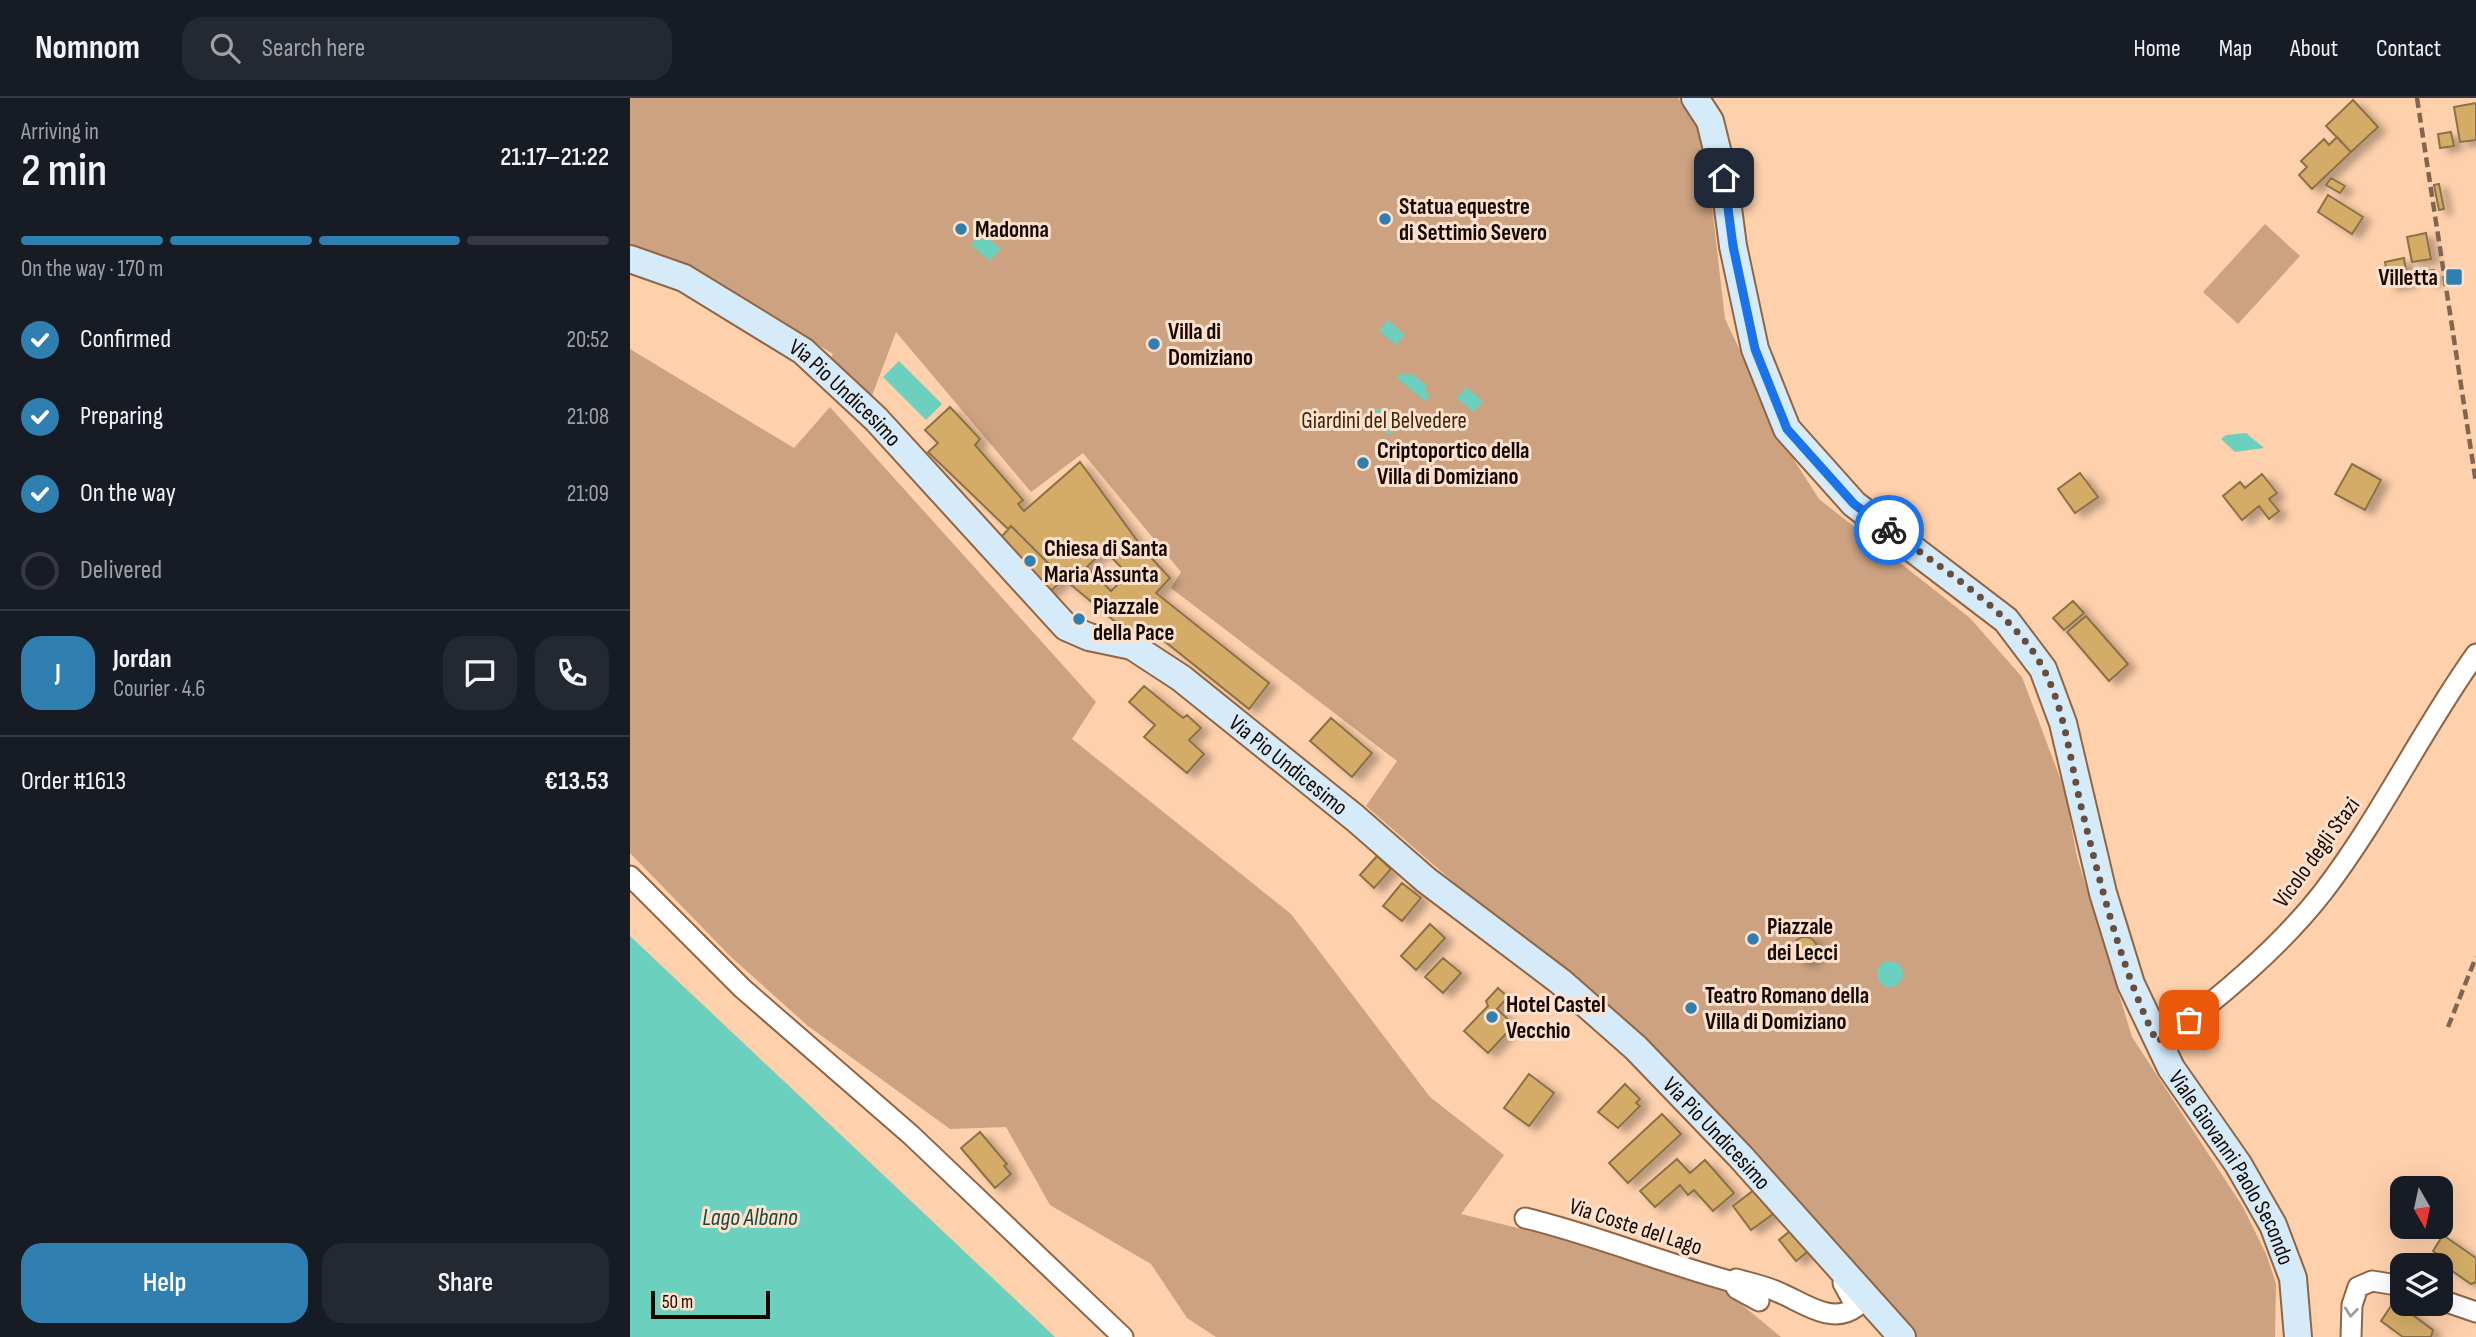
<!DOCTYPE html>
<html lang="en">
<head>
<meta charset="utf-8">
<style>
  :root { --surface:#171b24; --page:#242831; --text:#f1f3f6; --muted:#9ea1a6; --line:#363941; --accent:#307fb1 }
  body { margin:0; font-family:"Sofia Sans Condensed",sans-serif; background:var(--page); color:var(--text); height:100vh; display:flex; flex-direction:column; font-size:26px; white-space:nowrap }
  * { box-sizing:border-box; margin:0 }
  p { font-size:23px; color:var(--muted) }
  .icon { flex:none; width:38px; height:38px; fill:none; stroke:currentColor; stroke-width:2; stroke-linecap:round; stroke-linejoin:round }
  .map { position:relative; flex:1; overflow:hidden }
  .details { display:flex; flex-direction:column; background:var(--surface); width:630px }
  .details>* { flex:none }
  .needle { width:46px; rotate:171deg }
  .controls { position:absolute; left:1760px; top:1078px; display:grid; gap:14px }
  .controls a { display:grid; place-items:center; width:63px; height:63px; border-radius:14px; background:var(--surface); box-shadow:0 7px 28px #0002; font-size:35px }
  .scale { position:absolute; left:21px; bottom:18px; width:119px; box-sizing:border-box; padding-left:7px; border:4px solid #160800; border-top:0; font-size:19px; line-height:24px; white-space:nowrap; color:#160800; -webkit-text-stroke:5px #fde1cc; paint-order:stroke }
  .pin { position:absolute; display:grid; place-items:center; width:60px; height:60px; color:#fff; margin:-30px; border-radius:14px; box-shadow:0 4px 10px #0006 }
  .courier { position:absolute; display:grid; place-items:center; width:70px; height:70px; margin:-35px; border:5px solid #1a73e8; border-radius:50%; background:#fff; color:#222; box-shadow:0 2px 9px #0007 }
  .summary em { font-style:normal; font-weight:600 }
  .summary div { display:flex; flex-direction:column-reverse }
  .summary { display:flex; align-items:center; justify-content:space-between; height:119px; padding:0 21px }
  h1 { font-size:46px; font-weight:600; line-height:52px }
  .bar { display:grid; grid-template-columns:repeat(4,1fr); gap:10px 7px; align-content:center; height:84px; padding:0 21px }
  .bar i { height:9px; border-radius:5px; background:var(--line) }
  .bar .active { background:var(--accent) }
  .bar p { grid-column:span 4 }
  .line { display:flex; align-items:center; gap:18px; padding:0 21px; border-top:2px solid var(--line) }
  .line div { flex:1 }
  .round { display:grid; place-items:center; flex:none; width:74px; height:74px; border-radius:21px; background:var(--page) }
  ol { padding:0 21px; list-style:none }
  li { display:flex; align-items:center; gap:21px; height:77px }
  li p { margin-inline-start:auto }
  li .icon { padding:7px; border-radius:50%; background:var(--accent); color:#fff; stroke-width:4 }
  li:last-child { color:var(--muted) }
  li i { width:38px; height:38px; border:4px solid var(--line); border-radius:50% }
  .cta { display:flex; gap:14px; margin-top:auto; padding:14px 21px }
  .cta a { flex:1; height:80px; border-radius:21px; background:var(--accent); color:#fff; font-size:28px; font-weight:600; line-height:80px; text-align:center }
  .cta a+a { background:var(--page); color:var(--text) }
  header { display:flex; align-items:center; gap:42px; box-sizing:border-box; height:98px; padding:0 35px; background:var(--surface); border-bottom:2px solid var(--line) }
  header strong { font-size:33px }
  nav { display:flex; gap:38px; margin-inline-start:auto; font-size:24px }
  .search { width:490px; height:63px; background:var(--page); display:flex; align-items:center; gap:18px; box-sizing:border-box; padding:0 24px; border-radius:21px; color:var(--muted); font-size:26px }
  main { display:flex; flex:1; min-height:0 }
  .map>svg:first-child { display:block }
  .green { fill:#cca280 }
  .water { fill:#6cd0be }
  .building { fill:#d4ac68; stroke:#8b7144; stroke-width:2; fill-rule:evenodd; filter:url(#shadow) }
  .lines { fill:none; stroke-linecap:round; stroke-linejoin:round }
  .street-casing { stroke:#8f6645; stroke-width:23 }
  .secondary-casing { stroke:#8f6645; stroke-width:30 }
  .street { stroke:#fff; stroke-width:19 }
  .secondary { stroke:#d6ebfa; stroke-width:26 }
  .rail { stroke:#826550; stroke-width:4.5; stroke-dasharray:10 5; stroke-linecap:butt }
  .oneway { stroke:#a29c99 }
  .done { stroke:#674e3c; stroke-width:7; stroke-dasharray:0 12.6 }
  .route { stroke:#1a73e8; stroke-width:9 }
  .poi-dot { fill:#307fb1; stroke:#fde1cc; stroke-width:2.5 }
  .labels { text-anchor:middle; stroke-width:6; stroke-linejoin:round; paint-order:stroke }
  .poi-label { font-size:23px; font-weight:bold; fill:#160800; stroke:#fde1cc; text-anchor:start }
  .street-label { font-size:23px; fill:#160800; stroke:#fde1cc }
  .park-label { font-size:23px; fill:#3d240e; stroke:#fde1cc }
  .water-label { font-size:24px; font-style:italic; fill:#18463e; stroke:#fde1cc }
</style>
</head>
<body>
<header>
<strong>Nomnom</strong>
<div class="search"><svg class="icon" aria-label="search" viewBox="0 0 24 24"><circle cx="10" cy="10" r="6"/><path d="M15 15l6 6"/></svg>Search here</div>
<nav><a>Home</a><a>Map</a><a>About</a><a>Contact</a></nav>
</header>
<main>
<section class="details">
<div class="summary"><div><h1>2 min</h1><p>Arriving in</p></div><em>21:17–21:22</em></div>
<div class="bar"><i class="active"></i><i class="active"></i><i class="active"></i><i></i><p>On the way · 170 m</p></div>
<ol>
<li><svg class="icon" aria-label="check" viewBox="0 0 24 24"><path d="M5 12l5 5 9-10"/></svg>Confirmed<p>20:52</p></li>
<li><svg class="icon" aria-label="check" viewBox="0 0 24 24"><path d="M5 12l5 5 9-10"/></svg>Preparing<p>21:08</p></li>
<li><svg class="icon" aria-label="check" viewBox="0 0 24 24"><path d="M5 12l5 5 9-10"/></svg>On the way<p>21:09</p></li>
<li><i></i>Delivered</li>
</ol>
<div class="line" style="height:126px"><b class="round" style="background:var(--accent);color:#fff">J</b><div><b>Jordan</b><p>Courier · 4.6</p></div><a class="round"><svg class="icon" aria-label="chat" viewBox="0 0 24 24"><path d="M4 5h16v11H9l-5 4z"/></svg></a><a class="round"><svg class="icon" aria-label="phone" viewBox="0 0 24 24"><path d="M5 4h4l2 5-3 2q2 4 5 5l2-3 5 2v4C11 20 4 13 5 4z"/></svg></a></div>
<div class="line" style="height:91px"><div>Order #1613</div><b>€13.53</b></div>
<div class="cta"><a>Help</a><a>Share</a></div>
</section>
<div class="map">
<svg width="1846" height="1239" viewBox="0 0 1846 1239">
  <defs>
    <filter id="shadow"><feDropShadow dx="8" dy="4.5" stdDeviation="3.5" flood-color="#0004"/></filter>
  </defs>
  <rect width="100%" height="100%" fill="#fed0ac"/>
  <!-- green -->
  <path class="green" d="M0 0H1048L1073 30 1095 221 1157 351 1189 401 1340 520 1392 579 1435 693 1447 759 1502 939 1613 1109 1637 1158 1646 1186 1645 1239H1281L1083 1010 736 708 767 663 541 490 551 474 453 355 401 394 266 234 240 303 200 261 203 256 53 164 7 154 0 149Z
    M1635 126 1670 158 1608 226 1573 194Z
    M0 251 164 350 200 309 466 604 442 641 661 816 800 999 874 1057 831 1116 929 1140 1087 1186 1151 1239H586L557 1220 521 1166 420 1107 376 1029 320 1031 178 928 101 859 0 755Z"/>
  <!-- water -->
  <path class="water" d="M351 135 371 151 360 163 341 147Z
    M758 222 775 237 766 247 749 233Z
    M269 263 312 306 296 322 253 279Z
    M772 274 777 278 781 275 797 288 794 292 800 297 795 303 767 280Z
    M836 289 853 303 844 314 827 300Z
    M747 310 768 327 759 337 739 319Z
    M1616 335 1634 350 1605 354 1591 341 1596 337Z
    M0 838 425 1239H0Z
    M1247 876a13 13 0 1 1 26 0a13 13 0 1 1-26 0Z"/>
  <!-- building -->
  <path class="building" d="M1723 2 1748 29 1721 54 1696 28Z
    M1846 5V42L1830 44 1824 9Z
    M1821 34 1824 48 1810 50 1808 36Z
    M1707 39 1721 54 1682 91 1669 77 1677 69 1671 63 1694 41 1699 47Z
    M1701 80 1715 88 1710 95 1696 87Z
    M1809 86 1814 111 1809 112 1804 87Z
    M1698 97 1733 119 1722 136 1688 114Z
    M1796 135 1801 161 1782 164 1777 139Z
    M1774 160 1778 185 1759 188 1755 164Z
    M1804 172 1806 182 1797 184 1795 173Z
    M320 309 350 341 345 347 393 402 388 406 394 413 450 364 514 452 540 480 526 495 639 585 619 611 518 530 514 535 509 529 500 536 434 481 381 428 378 431 298 354 308 345 295 332ZM474 452 498 476 481 493 457 469Z
    M1722 366 1751 382 1735 412 1705 396Z
    M1450 375 1468 399 1445 415 1428 391Z
    M1632 376 1647 395 1639 401 1649 413 1639 421 1629 408 1612 422 1593 398 1610 384 1615 390Z
    M381 428 434 481 416 497 366 445Z
    M1443 503 1454 515 1434 532 1423 520Z
    M1456 518 1498 566 1479 583 1437 534Z
    M514 588 553 620 557 617 571 630 559 642 574 656 557 675 514 639 525 627 499 604Z
    M701 620 742 655 722 679 680 643Z
    M747 758 761 771 744 790 730 777Z
    M772 785 791 800 772 823 753 808Z
    M800 826 815 840 786 872 771 858Z
    M1163 851a12 12 0 1 1 24 0a12 12 0 1 1-24 0Z
    M813 860 831 875 813 895 795 879Z
    M868 890 878 899 867 911 884 927 858 955 834 933 858 908 856 903Z
    M899 976 924 995 899 1028 874 1010Z
    M995 986 1010 1001 1006 1005 1010 1008 988 1030 968 1014Z
    M1032 1016 1051 1036 998 1085 979 1065Z
    M350 1034 377 1066 374 1068 381 1076 365 1090 331 1050Z
    M1047 1061 1060 1075 1075 1062 1104 1095 1083 1113 1064 1092 1058 1097 1050 1087 1025 1109 1010 1093Z
    M1124 1092 1143 1116 1121 1132 1103 1108Z
    M1165 1129 1182 1150 1166 1163 1149 1142Z
    M1813 1137 1846 1160V1184L1841 1186 1808 1163 1811 1159 1803 1153Z
    M1761 1208 1769 1214 1772 1209 1803 1232 1801 1239H1773L1751 1223Z"/>
  <g class="lines">
    <!-- street casing -->
    <g class="street-casing">
      <path id="street" d="M0 778 112 890 281 1037 493 1239
        M1527 944C1582 908 1652 847 1693 794 1750 720 1791 633 1846 556
        M895 1120C965 1137 1033 1165 1103 1184
        M1811 1202 1846 1214
        M1129 1203 1107 1191 1103 1184 1106 1181C1120 1185 1135 1188 1148 1194 1171 1203 1201 1228 1226 1209L1213 1185
        M1721 1239 1722 1207 1728 1189 1742 1183 1773 1188"/>
    </g>
    <!-- secondary casing -->
    <g class="secondary-casing">
      <g id="secondary">
        <path id="s1" d="M1065 0 1080 23 1094 80 1103 148 1125 251 1157 331 1224 406 1376 522 1413 571 1433 625 1473 795 1501 886 1541 970 1608 1066 1643 1127 1663 1180 1668 1239"/>
        <path id="s2" d="M0 161 54 180 173 253 246 321 436 529 459 539 502 548 551 580 725 720 796 782 931 884 1006 950 1110 1058 1272 1239"/>
      </g>
    </g>
    <!-- street -->
    <use href="#street" class="street"/>
    <!-- secondary -->
    <use href="#secondary" class="secondary"/>
    <!-- rail -->
    <path class="rail" d="M1787 0 1846 385
      M1818 929 1846 859"/>
  </g>
  <!-- one-way arrows -->
  <defs><path id="oneway-chevron" d="M-2-3.5L2.5 0L-2 3.5" fill="none" stroke-width="1.6" stroke-linecap="round" stroke-linejoin="round" transform="scale(1.75)"/></defs>
  <use class="oneway" href="#oneway-chevron" transform="translate(1721 1214) rotate(96)"/>
  <g class="lines">
    <!-- done -->
    <path class="done" d="M1259 432C1307 467 1370 506 1404 555 1435 601 1439 660 1452 712 1472 792 1491 870 1527 944L1559 922"/>
    <!-- route -->
    <path class="route" d="M1094 80 1103 148 1125 251 1157 331 1224 406 1259 432"/>
  </g>
  <!-- markers -->
  <g class="poi-dot">
    <circle cx="755" cy="121" r="7"/>
    <circle cx="331" cy="131" r="7"/>
    <rect x="1815" y="170" width="18" height="18" rx="3.5"/>
    <circle cx="524" cy="246" r="7"/>
    <circle cx="733" cy="365" r="7"/>
    <circle cx="400" cy="463" r="7"/>
    <circle cx="449" cy="521" r="7"/>
    <circle cx="1123" cy="841" r="7"/>
    <circle cx="1061" cy="910" r="7"/>
    <circle cx="862" cy="919" r="7"/>
  </g>
  <g class="labels">
    <!-- poi labels -->
    <g class="poi-label">
      <text x="769" y="116">Statua equestre<tspan x="769" dy="26">di Settimio Severo</tspan></text>
      <text x="345" y="139">Madonna</text>
      <text x="1808" y="187" text-anchor="end">Villetta</text>
      <text x="538" y="241">Villa di<tspan x="538" dy="26">Domiziano</tspan></text>
      <text x="747" y="360">Criptoportico della<tspan x="747" dy="26">Villa di Domiziano</tspan></text>
      <text x="414" y="458">Chiesa di Santa<tspan x="414" dy="26">Maria Assunta</tspan></text>
      <text x="463" y="516">Piazzale<tspan x="463" dy="26">della Pace</tspan></text>
      <text x="1137" y="836">Piazzale<tspan x="1137" dy="26">dei Lecci</tspan></text>
      <text x="1075" y="905">Teatro Romano della<tspan x="1075" dy="26">Villa di Domiziano</tspan></text>
      <text x="876" y="914">Hotel Castel<tspan x="876" dy="26">Vecchio</tspan></text>
    </g>
    <!-- street labels -->
    <g class="street-label">
      <text dy="8" stroke="none"><textPath href="#s2" startOffset="256">Via Pio Undicesimo</textPath></text>
      <text dy="8" stroke="none"><textPath href="#s2" startOffset="844">Via Pio Undicesimo</textPath></text>
      <text transform="translate(1686 754) rotate(-54)" y="8">Vicolo degli Stazi</text>
      <text dy="8" stroke="none"><textPath href="#s2" startOffset="1410">Via Pio Undicesimo</textPath></text>
      <text dy="8" stroke="none"><textPath href="#s1" startOffset="1237">Viale Giovanni Paolo Secondo</textPath></text>
      <text transform="translate(1006 1128) rotate(18)" y="8">Via Coste del Lago</text>
    </g>
    <!-- park labels -->
    <g class="park-label">
      <text x="754" y="330">Giardini del Belvedere</text>
    </g>
    <!-- water labels -->
    <g class="water-label">
      <text x="120" y="1127">Lago Albano</text>
    </g>
  </g>
</svg>
<div class="controls">
<a><svg class="needle" viewBox="-14 -14 28 28"><path d="M0-13l5 13h-10z" fill="#e53935"/><path d="M0 13l5-13h-10z" fill="#9ea1a6"/></svg></a>
<a><svg class="icon" aria-label="layers" viewBox="0 0 24 24"><path d="M12 4l9 5-9 5-9-5zM3 14l9 5 9-5"/></svg></a>
</div>
<div class="scale">50 m</div>
<div class="pin" style="left:1559px;top:922px;background:#ea580c"><svg class="icon" aria-label="bag" viewBox="0 0 24 24"><path d="M5 8h14l-1 12H6zM9 8a3 3 0 0 1 6 0"/></svg></div>
<div class="pin" style="left:1094px;top:80px;background:#1f2937"><svg class="icon" aria-label="home" viewBox="0 0 24 24"><path d="M3 11l9-7 9 7M6 9v11h12V9"/></svg></div>
<div class="courier" style="left:1259px;top:432px"><svg class="icon" aria-label="bike" viewBox="0 0 24 24"><circle cx="6" cy="16" r="4"/><circle cx="18" cy="16" r="4"/><path d="M6 16l4-8h5l3 8M10 8l3 8H6M13 5h3"/></svg></div>
</div>
</main>
</body>
</html>
